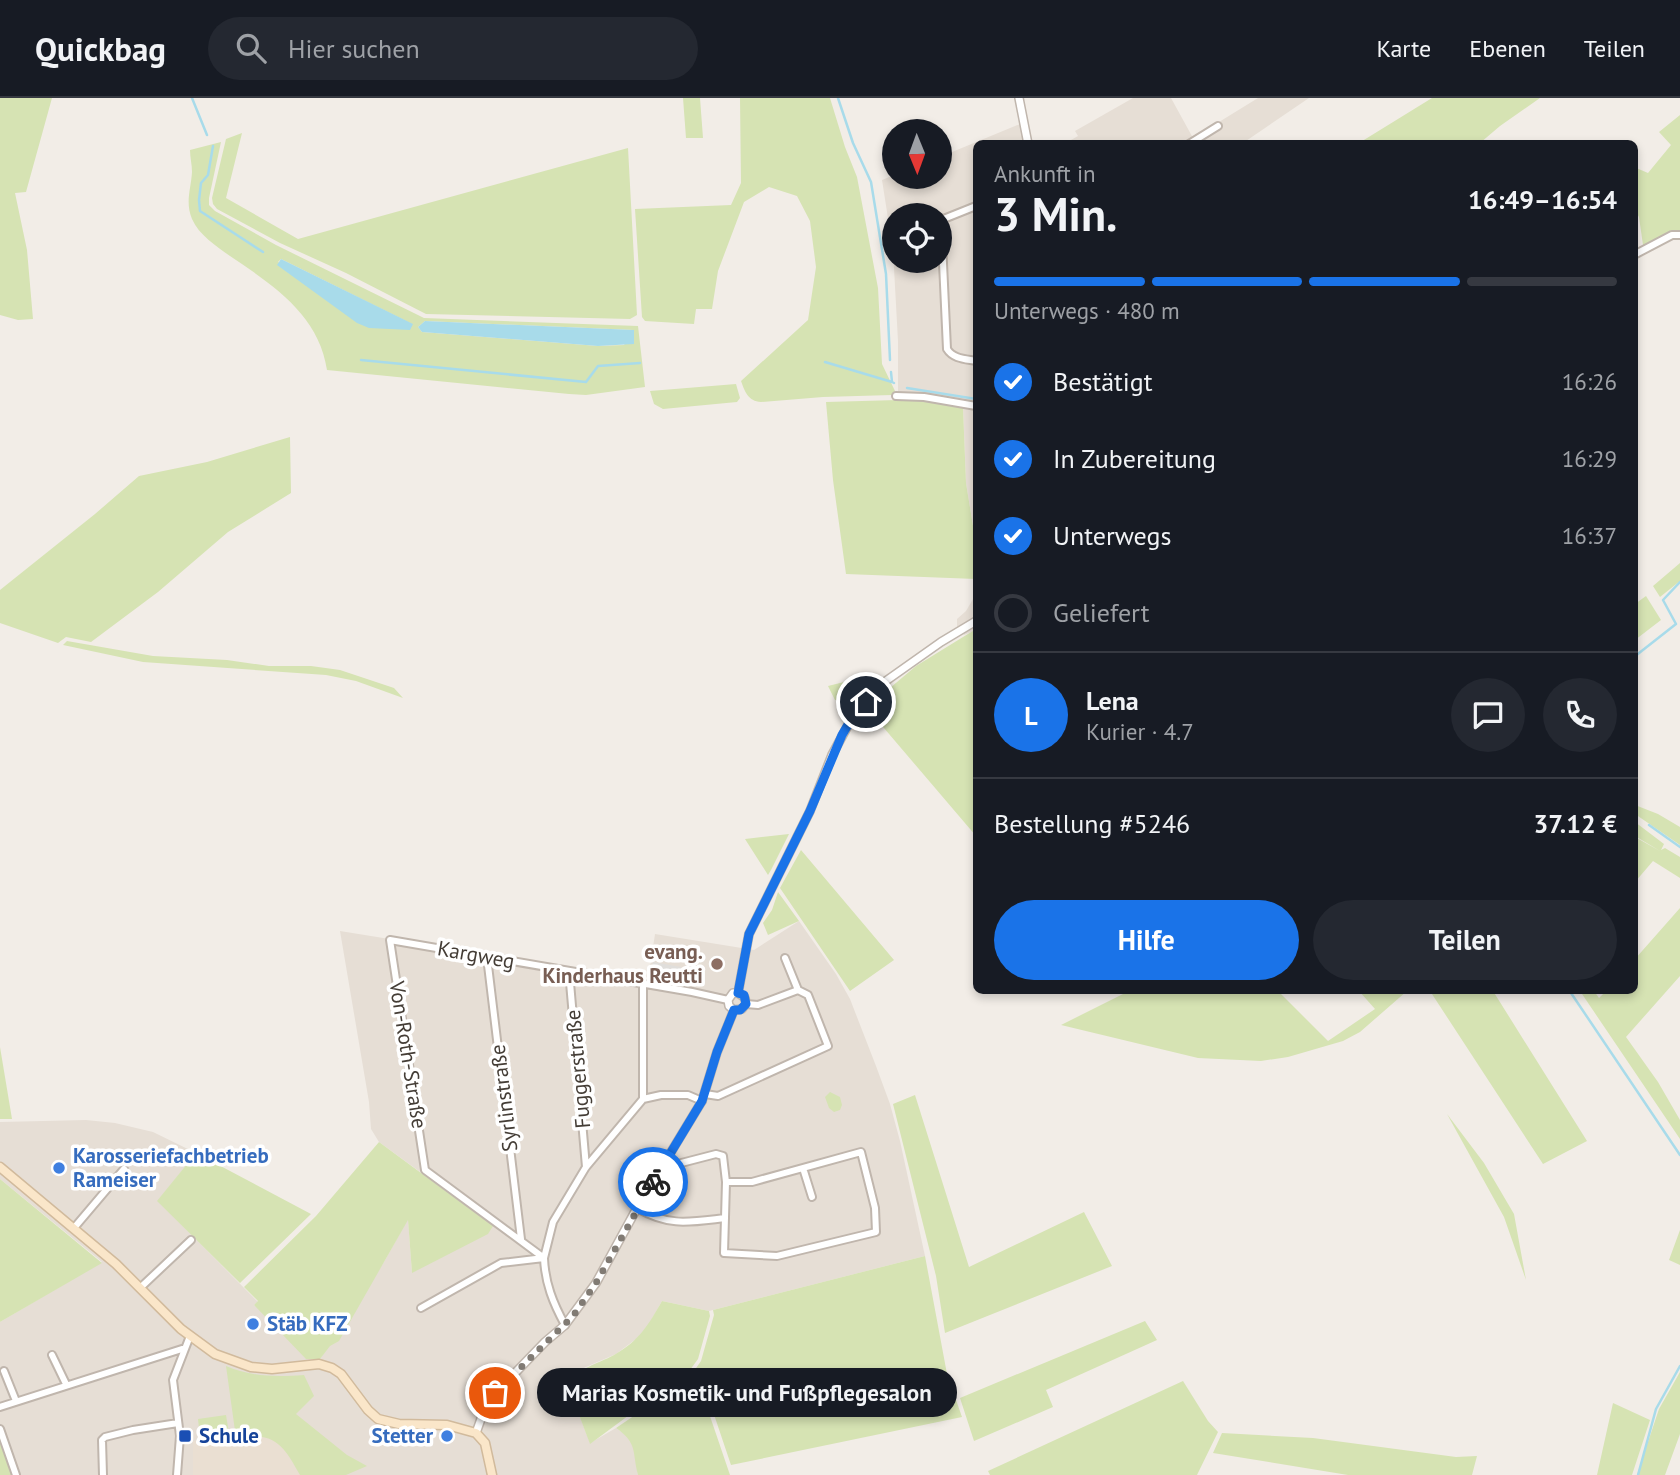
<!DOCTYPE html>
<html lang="de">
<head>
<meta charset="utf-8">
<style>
  :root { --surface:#171b24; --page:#242831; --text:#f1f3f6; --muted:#9ea1a6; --line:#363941; --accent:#1a73e8 }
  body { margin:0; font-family:"PT Sans",sans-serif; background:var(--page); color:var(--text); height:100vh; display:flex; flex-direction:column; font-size:26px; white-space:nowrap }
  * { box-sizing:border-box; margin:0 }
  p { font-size:23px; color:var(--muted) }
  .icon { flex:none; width:38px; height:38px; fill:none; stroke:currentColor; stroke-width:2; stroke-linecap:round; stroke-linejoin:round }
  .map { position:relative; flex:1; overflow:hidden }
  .drawer { position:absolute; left:973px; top:42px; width:665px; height:854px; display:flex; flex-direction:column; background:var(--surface); border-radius:10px; box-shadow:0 4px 10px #0003 }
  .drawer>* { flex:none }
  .needle { width:46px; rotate:179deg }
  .controls { position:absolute; left:882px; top:21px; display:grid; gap:14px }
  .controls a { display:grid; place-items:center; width:70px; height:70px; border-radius:50%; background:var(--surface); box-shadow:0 4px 10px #0003; font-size:35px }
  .pin { position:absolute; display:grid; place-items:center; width:60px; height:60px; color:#fff; margin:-30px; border:4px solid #fff; border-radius:50%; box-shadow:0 2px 7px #0007 }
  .courier { position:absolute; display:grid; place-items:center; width:70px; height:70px; margin:-35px; border:5px solid #1a73e8; border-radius:50%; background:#fff; color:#222; box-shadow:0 2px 9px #0007 }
  .bubble { position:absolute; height:49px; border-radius:24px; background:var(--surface); box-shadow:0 4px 10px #0003; font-size:23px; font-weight:600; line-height:49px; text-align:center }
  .summary em { font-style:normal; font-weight:600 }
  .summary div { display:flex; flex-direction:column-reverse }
  .summary { display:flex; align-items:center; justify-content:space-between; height:119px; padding:0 21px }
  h1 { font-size:46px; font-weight:600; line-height:52px }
  .bar { display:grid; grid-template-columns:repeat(4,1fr); gap:10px 7px; align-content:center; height:84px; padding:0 21px }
  .bar i { height:9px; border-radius:5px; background:var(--line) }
  .bar .on { background:var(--accent) }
  .bar p { grid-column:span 4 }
  .line { display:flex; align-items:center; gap:18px; padding:0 21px; border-top:2px solid var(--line) }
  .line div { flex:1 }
  .round { display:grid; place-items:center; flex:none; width:74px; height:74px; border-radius:37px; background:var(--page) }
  ol { padding:0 21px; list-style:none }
  li { display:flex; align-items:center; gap:21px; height:77px }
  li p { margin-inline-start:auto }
  li .icon { padding:7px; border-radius:50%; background:var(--accent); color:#fff; stroke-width:4 }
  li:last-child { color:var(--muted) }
  li i { width:38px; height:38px; border:4px solid var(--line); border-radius:50% }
  .cta { display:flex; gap:14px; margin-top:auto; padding:14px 21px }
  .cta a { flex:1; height:80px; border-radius:42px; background:var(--accent); color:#fff; font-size:28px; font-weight:600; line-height:80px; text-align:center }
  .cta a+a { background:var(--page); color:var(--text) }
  header { display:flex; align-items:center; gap:42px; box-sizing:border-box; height:98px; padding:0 35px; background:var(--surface); border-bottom:2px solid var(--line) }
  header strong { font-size:33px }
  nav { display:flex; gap:38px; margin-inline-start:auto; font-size:24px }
  .search { width:490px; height:63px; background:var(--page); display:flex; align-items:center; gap:18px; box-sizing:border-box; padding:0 24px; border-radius:38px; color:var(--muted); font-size:26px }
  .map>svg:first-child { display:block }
  .residential { fill:#e6ded5; fill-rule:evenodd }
  .education { fill:#eadfd2 }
  .green { fill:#d6e3b3; fill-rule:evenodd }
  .parking { fill:#e0dedb }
  .water { fill:#a8dbea }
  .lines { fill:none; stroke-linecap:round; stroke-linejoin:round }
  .stream { stroke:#a8dbea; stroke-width:2.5 }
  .minor-casing { stroke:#c0b6ad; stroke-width:10 }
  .tertiary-casing { stroke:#c0b6ad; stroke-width:10 }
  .secondary-casing { stroke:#d1ba9c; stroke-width:11 }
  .minor { stroke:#fff; stroke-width:6 }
  .tertiary { stroke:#fff; stroke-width:7 }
  .secondary { stroke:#fae6c9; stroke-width:8 }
  .done { stroke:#817b74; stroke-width:7; stroke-dasharray:0 12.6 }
  .route { stroke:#1a73e8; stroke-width:9 }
  .education-dot { fill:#8d6e63; stroke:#fff; stroke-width:2.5 }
  .shop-dot { fill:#3f7fe0; stroke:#fff; stroke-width:2.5 }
  .transit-dot { fill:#1a4fb4; stroke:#fff; stroke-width:2.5 }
  .labels { text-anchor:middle; stroke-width:7; stroke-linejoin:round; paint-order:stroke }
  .education-label { font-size:21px; font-weight:bold; fill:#785e54; stroke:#fff; text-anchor:end }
  .street-label { font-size:21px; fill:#443d36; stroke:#fff }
  .shop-label { font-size:21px; font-weight:bold; fill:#366cbe; stroke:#fff; text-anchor:start }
  .transit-label { font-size:21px; font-weight:bold; fill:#164399; stroke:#fff; text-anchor:start }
</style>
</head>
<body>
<header>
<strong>Quickbag</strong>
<div class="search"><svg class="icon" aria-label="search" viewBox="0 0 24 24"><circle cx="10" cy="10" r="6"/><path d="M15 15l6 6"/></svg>Hier suchen</div>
<nav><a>Karte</a><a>Ebenen</a><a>Teilen</a></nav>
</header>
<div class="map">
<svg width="1680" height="1377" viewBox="0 0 1680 1377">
  <rect width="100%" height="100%" fill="#f2ede7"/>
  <!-- residential -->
  <path class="residential" d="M1133 0H1171L1193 40 1258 0H1309L1243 45 1064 46 1078 38 1075 33Z
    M1020 26 1025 45 976 46V446L966 385 963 309 923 302H898V243L893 152 882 82 894 77 940 79V59ZM894 117H940V163H894Z
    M976 496V532L964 537 957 528V521L966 513Z
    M799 823 836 876 850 901 876 968 890 1006 900 1043 925 1158 709 1213 662 1203 644 1235 616 1256 579 1272 567 1285 590 1345 616 1330 629 1339 634 1350 638 1377H12L0 1345V1224L102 1164 0 1081V1024L86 1022 115 1025 153 1034 196 1055 158 1103 258 1204 254 1207 320 1261 384 1164 408 1121 412 1175 449 1095 379 1044 371 1031 369 1004 340 833 648 883 655 836 754 852Z"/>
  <!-- education -->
  <path class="education" d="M251 1337 274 1341 287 1355 300 1377H193V1343Z"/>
  <!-- green -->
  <path class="green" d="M0 0H52L26 94 15 95 27 152 33 221 18 222 0 217Z
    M683 0H700L703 40H686Z
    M740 0H830L845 49 857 79 878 190 882 266 895 293 892 297 823 299 761 304C748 303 745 294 741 283L808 222 816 169 810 123 797 98 769 89 744 104 718 173 712 211H696L694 226 645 223 642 219 635 111 731 107 741 85Z
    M1432 0H1540L1500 28 1480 45H1359Z
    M1680 17V141H1673L1644 154 1639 119 1635 112 1634 69 1648 75 1671 47 1659 34Z
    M242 35 226 100 298 141 628 50 637 217 630 221 426 216 346 175 280 145 217 111 213 106 212 100 226 41Z
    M221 44 209 100V107L215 113 276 147 424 220 638 228 645 289 586 297 569 296 327 272C319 217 273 187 230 158 216 148 199 137 192 121 185 104 191 91 192 74 192 67 190 59 190 52ZM281 161 412 226 278 164ZM425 223 634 232 624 247 598 248 422 234 418 229Z
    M736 286 740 300 737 304 663 311 654 306 650 293Z
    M898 302H923L963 309 966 385 976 446V481L846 476 833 382 826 304Z
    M290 339 291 395 228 434 158 494 91 544 66 539 58 545 0 525V492L95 416 139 378 207 364Z
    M1680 465V483L1660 499 1653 488Z
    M1646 498 1661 522 1635 542V506Z
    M976 531V738L872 616 875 611 871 606 916 568Z
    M67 543 153 558 227 562 269 568H311L340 572 394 590 403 600 356 583 326 577 143 564 63 547Z
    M848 583H876L841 621 850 603 835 602 828 588Z
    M1635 707 1658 716 1680 729V747L1635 716Z
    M1635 724 1664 746 1661 752 1665 750 1680 759V780L1653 763 1635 784V739L1660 753 1635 738Z
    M789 736 771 772 768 777 745 741Z
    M801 752 894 862 850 893 780 790Z
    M778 794 799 823 768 837 763 825 772 812Z
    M1680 810V878L1626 939 1658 984 1680 1022V1041L1580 893H1594L1599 900 1606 893 1634 892 1635 861Z
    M1131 892 1278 893 1328 943 1375 911 1359 893H1407L1360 934 1343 943 1288 959 1261 963 1198 960 1061 927Z
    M1430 893H1493L1587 1043 1543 1066Z
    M0 949 12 1021H0Z
    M830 994 840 999 842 1007 840 1012 834 1014 829 1010 825 999Z
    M915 997 969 1169 1084 1114 1112 1168 945 1235 936 1178 893 1006Z
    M1447 1016 1484 1065 1514 1116 1526 1182 1504 1119Z
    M379 1044 493 1128 488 1136 412 1175 408 1122 339 1243 330 1248 320 1261H306L254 1207 258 1203 244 1189 316 1118Z
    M196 1055 311 1116 240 1185 157 1103Z
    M0 1081 102 1165 0 1224Z
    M1680 1132V1167L1669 1162Z
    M925 1158 947 1276 962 1319 731 1367 701 1278 694 1273 701 1263 714 1217 713 1212Z
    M662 1203 709 1213 710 1218 698 1261 690 1272 590 1346 567 1285C583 1268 595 1267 614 1257 639 1243 649 1226 662 1203Z
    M1145 1223 1157 1242 1046 1292 1053 1309 974 1343 960 1300Z
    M226 1268C252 1279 276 1279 304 1277L314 1298 296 1316 347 1357 367 1368 346 1377H300C283 1346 274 1333 236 1340Z
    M1680 1274V1336L1665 1377H1637L1659 1311Z
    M692 1275 697 1280 730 1377H638C632 1354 638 1345 616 1330L678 1288Z
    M1183 1283 1208 1323 1218 1334 1197 1377H990L988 1373Z
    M1613 1305 1650 1322 1632 1377H1597Z
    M226 1317 229 1335 200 1339 198 1321Z
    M1222 1335 1313 1340 1456 1359 1477 1358 1472 1377H1348L1213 1355Z
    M0 1345 12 1377H0Z"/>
  <!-- parking -->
  <path class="parking" d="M653 864 681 869 678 888 650 884Z"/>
  <!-- water -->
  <path class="water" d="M281 161 413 226 410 232 369 230 357 225 277 167Z
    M425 223 634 232V246L598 248 422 234 418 229Z"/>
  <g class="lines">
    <!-- stream -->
    <path class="stream" d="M192 0 207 37
      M838 0 853 45 871 84 886 176 890 262
      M213 48 208 77 201 85 199 102 200 113 263 154
      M361 262 586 284 598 268 640 265
      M825 264 892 284
      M891 274 892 284 894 285
      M907 290 976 301
      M1634 559 1676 526 1663 502 1680 484
      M1649 727 1680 749
      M1569 892 1680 1057
      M1638 1377 1656 1311 1680 1268"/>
    <!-- minor casing -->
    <g class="minor-casing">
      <path id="minor" d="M1189 46 1218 28
        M976 108 941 122 947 251C953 261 966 261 976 263
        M1634 157 1672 137H1680
        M896 298 924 299 976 308
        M487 859 521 1141
        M785 860 798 892
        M569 873 586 1069
        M643 885V1001
        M705 996 718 998 828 948 808 897 798 892 758 907 746 906
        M861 1054 875 1110 876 1134 777 1158 724 1155 726 1084H752Z
        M662 1070 716 1056 723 1058 726 1084
        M803 1070 812 1099
        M637 1110C669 1129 690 1124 725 1120
        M74 1130 124 1071
        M140 1190 191 1142
        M421 1210 501 1165 544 1160 553 1124 586 1069 643 1001 661 997H688L702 1003
        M565 1227C553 1205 545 1185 544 1160L425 1072 390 842 692 894 728 902
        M52 1257 66 1286
        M4 1273 16 1303
        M0 1309 185 1250
        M0 1331 16 1377
        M103 1377 102 1342 105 1339 133 1332 178 1325
        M177 1377 180 1338 173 1282 190 1238"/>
    </g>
    <!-- tertiary casing -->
    <g class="tertiary-casing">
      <path id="tertiary" d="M1019 0 1028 46
        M738 895 749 836 810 713 832 657 852 620 883 585 941 544 976 523
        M734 912 742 911 746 906 745 900 738 895
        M734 912 729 908 728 902 733 895H738
        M476 1335 487 1304 545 1244 565 1227 596 1185 637 1110 702 1003 717 954 734 912"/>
    </g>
    <!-- secondary casing -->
    <g class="secondary-casing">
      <path id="secondary" d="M0 1069 116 1166 181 1231 215 1256 251 1269 272 1271 319 1266 332 1270 341 1276 368 1312 378 1321 399 1326 447 1327 476 1335 485 1345 492 1377"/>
    </g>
    <!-- minor -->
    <use href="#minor" class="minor"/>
    <!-- tertiary -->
    <use href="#tertiary" class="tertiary"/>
    <!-- secondary -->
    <use href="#secondary" class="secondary"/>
  </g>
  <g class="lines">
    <!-- done -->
    <path class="done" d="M495 1295 573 1218 596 1185 653 1084"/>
    <!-- route -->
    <path class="route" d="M653 1084 702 1003 717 954 734 912H740L746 906 744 897 738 895 749 836 810 713 842 637 852 620 866 604"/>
  </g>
  <!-- markers -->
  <circle class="education-dot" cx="717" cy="866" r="7"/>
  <g class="shop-dot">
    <circle cx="59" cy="1070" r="7"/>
    <circle cx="253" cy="1226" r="7"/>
    <circle cx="447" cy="1338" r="7"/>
  </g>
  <rect class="transit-dot" x="178" y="1331" width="14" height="14" rx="3.5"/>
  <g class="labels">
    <!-- education labels -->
    <g class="education-label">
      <text x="703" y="861">evang.<tspan x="703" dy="24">Kinderhaus Reutti</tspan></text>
    </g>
    <!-- street labels -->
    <g class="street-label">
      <text transform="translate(476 857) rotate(10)" y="7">Kargweg</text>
      <text transform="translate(408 957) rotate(81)" y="7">Von-Roth-Straße</text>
      <text transform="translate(578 971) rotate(-95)" y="7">Fuggerstraße</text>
      <text transform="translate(504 1000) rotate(-97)" y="7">Syrlinstraße</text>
    </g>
    <!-- shop labels -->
    <g class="shop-label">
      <text x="73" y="1065">Karosseriefachbetrieb<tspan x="73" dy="24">Rameiser</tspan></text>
      <text x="267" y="1233">Stäb KFZ</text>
      <text x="433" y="1345" text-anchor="end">Stetter</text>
    </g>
    <!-- transit labels -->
    <g class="transit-label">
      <text x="199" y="1345">Schule</text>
    </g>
  </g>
</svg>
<div class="controls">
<a><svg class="needle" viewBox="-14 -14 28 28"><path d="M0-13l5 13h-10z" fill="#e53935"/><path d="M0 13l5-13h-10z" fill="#9ea1a6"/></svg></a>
<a><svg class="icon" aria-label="locate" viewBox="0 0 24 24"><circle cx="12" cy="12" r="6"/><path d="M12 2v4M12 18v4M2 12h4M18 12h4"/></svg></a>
</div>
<div class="pin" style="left:495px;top:1295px;background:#ea580c"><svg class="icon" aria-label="bag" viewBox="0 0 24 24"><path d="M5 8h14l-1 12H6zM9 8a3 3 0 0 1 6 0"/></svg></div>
<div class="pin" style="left:866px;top:604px;background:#1f2937"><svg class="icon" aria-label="home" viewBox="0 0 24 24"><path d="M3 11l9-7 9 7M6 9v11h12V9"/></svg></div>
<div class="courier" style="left:653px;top:1084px"><svg class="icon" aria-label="bike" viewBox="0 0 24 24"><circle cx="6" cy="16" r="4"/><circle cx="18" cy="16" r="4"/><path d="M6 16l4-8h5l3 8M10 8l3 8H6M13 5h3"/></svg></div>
<div class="bubble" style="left:537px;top:1270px;width:420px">Marias Kosmetik- und Fußpflegesalon</div>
<section class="drawer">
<div class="summary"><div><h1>3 Min.</h1><p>Ankunft in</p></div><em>16:49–16:54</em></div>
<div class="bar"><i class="on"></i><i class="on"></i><i class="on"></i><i></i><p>Unterwegs · 480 m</p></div>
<ol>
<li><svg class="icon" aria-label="check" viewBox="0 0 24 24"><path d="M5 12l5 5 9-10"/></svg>Bestätigt<p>16:26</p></li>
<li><svg class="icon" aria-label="check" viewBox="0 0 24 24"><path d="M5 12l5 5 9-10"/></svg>In Zubereitung<p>16:29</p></li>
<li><svg class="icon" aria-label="check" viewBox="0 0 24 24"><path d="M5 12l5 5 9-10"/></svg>Unterwegs<p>16:37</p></li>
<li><i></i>Geliefert</li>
</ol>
<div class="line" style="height:126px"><b class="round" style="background:var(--accent);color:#fff">L</b><div><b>Lena</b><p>Kurier · 4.7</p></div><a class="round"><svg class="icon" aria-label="chat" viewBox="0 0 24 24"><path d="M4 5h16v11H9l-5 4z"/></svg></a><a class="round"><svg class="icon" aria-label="phone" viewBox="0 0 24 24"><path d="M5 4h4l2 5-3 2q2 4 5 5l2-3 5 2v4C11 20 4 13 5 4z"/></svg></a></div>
<div class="line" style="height:91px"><div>Bestellung #5246</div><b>37.12 €</b></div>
<div class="cta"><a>Hilfe</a><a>Teilen</a></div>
</section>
</div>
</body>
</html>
